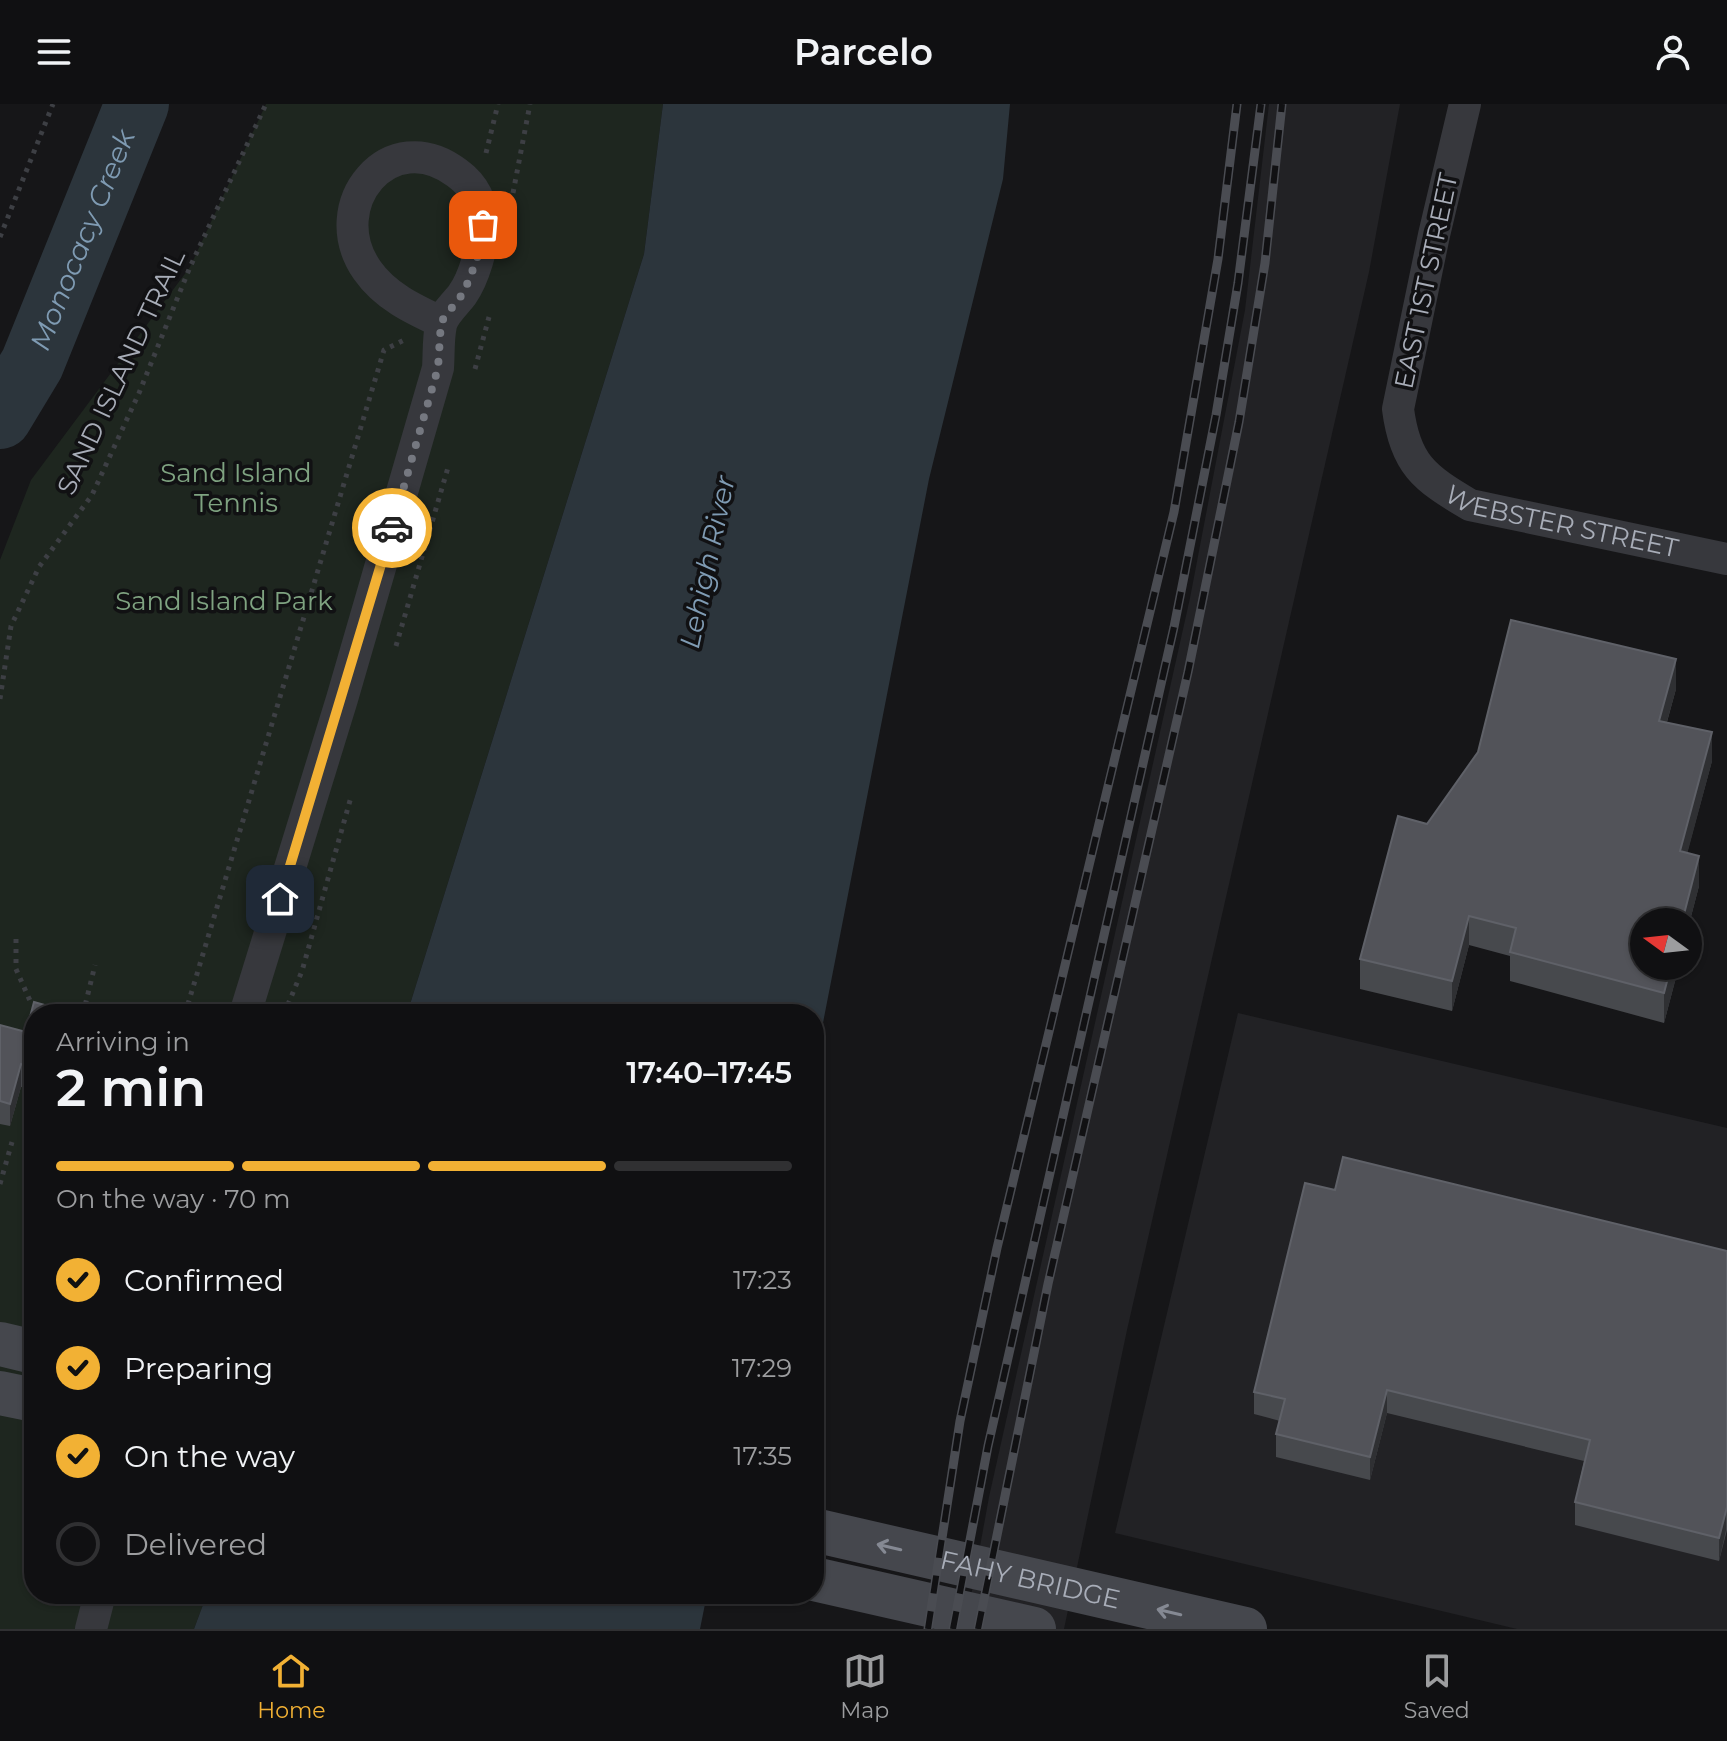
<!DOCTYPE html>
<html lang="en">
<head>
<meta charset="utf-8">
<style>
  :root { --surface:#101012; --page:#19191b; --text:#f1f3f6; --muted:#9c9d9f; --line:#303032; --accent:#f2b134 }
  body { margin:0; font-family:Montserrat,sans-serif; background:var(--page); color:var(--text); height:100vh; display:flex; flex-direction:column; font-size:30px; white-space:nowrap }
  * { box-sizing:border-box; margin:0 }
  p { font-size:26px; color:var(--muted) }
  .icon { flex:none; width:44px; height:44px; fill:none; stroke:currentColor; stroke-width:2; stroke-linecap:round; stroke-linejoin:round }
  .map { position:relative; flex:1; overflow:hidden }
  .panel { position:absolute; left:24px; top:900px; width:800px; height:600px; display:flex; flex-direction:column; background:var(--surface); border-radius:32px; box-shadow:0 2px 6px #0004,0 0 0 2px var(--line) }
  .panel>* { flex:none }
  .needle { width:52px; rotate:285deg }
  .buttons { position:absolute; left:1630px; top:804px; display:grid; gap:16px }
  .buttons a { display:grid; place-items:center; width:72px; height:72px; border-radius:50%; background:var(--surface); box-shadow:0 2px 6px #0004,0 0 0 2px var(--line); font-size:40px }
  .pin { position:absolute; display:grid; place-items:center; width:68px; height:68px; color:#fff; margin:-34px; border-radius:16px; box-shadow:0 4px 12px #0006 }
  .courier { position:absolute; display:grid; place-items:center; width:80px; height:80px; margin:-40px; border:6px solid #f2b134; border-radius:50%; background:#fff; color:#222; box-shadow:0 2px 10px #0007 }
  .summary em { font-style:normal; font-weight:600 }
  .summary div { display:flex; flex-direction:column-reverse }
  .summary { display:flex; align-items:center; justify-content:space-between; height:136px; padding:0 32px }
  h1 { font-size:52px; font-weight:600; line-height:60px }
  .bar { display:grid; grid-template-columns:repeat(4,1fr); gap:12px 8px; align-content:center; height:96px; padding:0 32px }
  .bar i { height:10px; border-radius:6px; background:var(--line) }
  .bar .current { background:var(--accent) }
  .bar p { grid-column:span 4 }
  ol { padding:0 32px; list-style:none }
  li { display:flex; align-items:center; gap:24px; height:88px }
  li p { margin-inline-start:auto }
  li .icon { padding:8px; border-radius:50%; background:var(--accent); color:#111; stroke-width:4 }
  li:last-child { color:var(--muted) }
  li i { width:44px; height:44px; border:4px solid var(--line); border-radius:50% }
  header { display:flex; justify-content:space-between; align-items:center; height:104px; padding:0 32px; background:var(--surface); font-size:36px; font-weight:600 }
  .dock { display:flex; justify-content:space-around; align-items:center; height:112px; border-top:2px solid var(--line); background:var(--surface); font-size:22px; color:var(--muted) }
  .dock a { display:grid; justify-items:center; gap:4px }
  .dock .current { color:var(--accent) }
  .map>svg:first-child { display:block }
  .built { fill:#222225 }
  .green { fill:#1e261f }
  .water { fill:#2c353c }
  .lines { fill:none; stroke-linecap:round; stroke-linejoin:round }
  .river { stroke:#2c353c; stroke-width:64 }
  .path { stroke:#3d3f44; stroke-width:5; stroke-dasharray:4 6; stroke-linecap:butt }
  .street { stroke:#37383d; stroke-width:32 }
  .secondary { stroke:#45474d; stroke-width:44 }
  .rail-casing { stroke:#4a4c52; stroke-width:9 }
  .rail { stroke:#111113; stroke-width:6; stroke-dasharray:18; stroke-linecap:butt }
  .wall { fill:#47494d }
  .shaded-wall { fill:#2f3033 }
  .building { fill:#525359; stroke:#5f6168; stroke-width:2 }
  .oneway { stroke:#858993 }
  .done { stroke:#757880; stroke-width:8; stroke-dasharray:0 14.4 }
  .route { stroke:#f2b134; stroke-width:10 }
  .labels { text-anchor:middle; stroke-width:7; stroke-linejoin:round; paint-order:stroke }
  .street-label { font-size:26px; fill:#a8adb8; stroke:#111113 }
  .park-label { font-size:26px; fill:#7fa381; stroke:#111113 }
  .water-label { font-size:28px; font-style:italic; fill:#7f9bb3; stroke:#111113 }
</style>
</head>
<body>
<header><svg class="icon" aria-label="menu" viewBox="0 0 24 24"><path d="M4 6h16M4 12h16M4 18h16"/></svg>Parcelo<svg class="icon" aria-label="person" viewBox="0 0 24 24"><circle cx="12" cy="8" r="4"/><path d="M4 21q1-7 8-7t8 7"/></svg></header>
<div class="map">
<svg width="1727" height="1525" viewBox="0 0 1727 1525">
  <rect width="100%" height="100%" fill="#161618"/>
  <!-- built -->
  <path class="built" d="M1269 0H1400L1369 168 1127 1226 1064 1525H965L989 1393 1190 494 1245 206Z
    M1238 909 1727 1024V1525H1517L1115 1429Z"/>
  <!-- green -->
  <path class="green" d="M266 0H663L644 150 407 910H34V1490H207L194 1525H0V456L31 376 190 163Z"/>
  <!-- water -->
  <path class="water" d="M663 0H1010L1003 75 929 375 814 965V910H407L644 150Z
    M207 1490H707L700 1525H194Z"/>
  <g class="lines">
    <!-- river -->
    <path class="river" id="s1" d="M0 313 32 260 137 0"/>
    <!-- path -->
    <path class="path" d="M486 49 498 0
      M513 89 530 0
      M0 133 53 0
      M475 265 489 213
      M396 542 449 360
      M0 595 11 522 39 463 92 391 139 289 190 163 266 0
      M16 835V865L31 899 38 901
      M83 910 95 861
      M185 910 384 246 404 236
      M284 910 302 867 351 693
      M0 1080 12 1038"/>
    <!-- street -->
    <g class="street">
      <path id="s2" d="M1465 0 1434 131 1398 305C1405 360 1424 374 1470 401L1727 455"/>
      <path d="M245 910 342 595 438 264C439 250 438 235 441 221 443 211 455 200 462 191 474 174 483 143 483 122 483 99 475 82 457 69 390 18 322 101 367 166 385 192 413 205 441 218"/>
      <path d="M91 1525 100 1490"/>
    </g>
    <!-- secondary -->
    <g class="secondary">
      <path d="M0 1240 34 1248"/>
      <path d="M0 1289 34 1296"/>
      <path id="s3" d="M814 1426 1245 1525"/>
      <path d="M814 1475 1034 1525"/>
    </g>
    <!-- rail casing -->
    <g class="rail-casing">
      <path id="rail" d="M928 1525 960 1317 997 1144 1174 408 1218 155 1237 0
        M953 1525 988 1342 1174 523 1216 311 1238 179 1261 0
        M978 1525 1048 1180 1188 568 1239 318 1265 159 1282 0"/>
    </g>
    <!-- rail -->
    <use href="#rail" class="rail"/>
  </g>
  <!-- wall -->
  <path class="wall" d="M1676 585 1667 618 1712 657 1687 749 1699 782 1688 824V818L1644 862H1679L1664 919 1510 877V852L1469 841 1452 907 1360 885V855L1427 720Z
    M34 910V986L21 983 10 1022 0 1020V921L26 928Z
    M1335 1086 1727 1147V1426L1719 1457 1575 1421V1398L1584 1357 1387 1309 1370 1376 1276 1353V1330L1280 1317 1254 1310V1288Z"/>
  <!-- shaded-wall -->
  <path class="shaded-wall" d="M1676 555V585L1659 646V617Z
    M1712 628V657L1680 777V747Z
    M1699 752V782L1688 824V818H1682Z
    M1469 812V841L1452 907V877Z
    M1671 862H1679L1664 919V889Z
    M21 960V983L10 1022V1000Z
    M1387 1286V1309L1370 1376V1353Z
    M1726 1403V1426L1719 1457V1434Z"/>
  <!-- building -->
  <path class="building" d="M1511 516 1676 555 1659 617 1712 628 1680 747 1699 752 1682 818H1644V862H1671L1664 889 1510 848 1516 824 1469 812 1452 877 1360 855 1398 712 1427 720 1478 648Z
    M34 898 76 910H34V964L21 960 10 1000 0 997V921L26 928Z
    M1343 1053 1727 1147V1403L1719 1434 1575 1398 1590 1336 1387 1286 1370 1353 1276 1330 1285 1295 1254 1288 1305 1079 1335 1086Z"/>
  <!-- one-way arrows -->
  <defs><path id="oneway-shaft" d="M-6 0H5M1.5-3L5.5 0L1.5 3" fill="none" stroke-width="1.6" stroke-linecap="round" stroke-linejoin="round" transform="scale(2)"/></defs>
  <g class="oneway">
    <use href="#oneway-shaft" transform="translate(889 1443) rotate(-167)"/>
    <use href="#oneway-shaft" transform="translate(1169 1508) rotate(-167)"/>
  </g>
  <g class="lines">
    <!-- done -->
    <path class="done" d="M392 424 438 264 441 218 464 188 477 155 483 121"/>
    <!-- route -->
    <path class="route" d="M280 795 392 424"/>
  </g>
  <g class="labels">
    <!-- street labels -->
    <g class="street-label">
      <text transform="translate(1426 177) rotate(-78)" y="9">EAST 1ST STREET</text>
      <text transform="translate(121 268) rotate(-65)" y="9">SAND ISLAND TRAIL</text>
      <text dy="9" stroke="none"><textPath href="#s2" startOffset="532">WEBSTER STREET</textPath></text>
      <text dy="9" stroke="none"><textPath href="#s3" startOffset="222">FAHY BRIDGE</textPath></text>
    </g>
    <!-- park labels -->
    <g class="park-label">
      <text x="236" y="378">Sand Island<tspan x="236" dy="30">Tennis</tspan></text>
      <text x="224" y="506">Sand Island Park</text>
    </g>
    <!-- water labels -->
    <g class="water-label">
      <text dy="10" stroke="none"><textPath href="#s1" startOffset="196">Monocacy Creek</textPath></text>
      <text transform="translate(707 458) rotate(-78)" y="10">Lehigh River</text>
    </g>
  </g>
</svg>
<div class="buttons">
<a><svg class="needle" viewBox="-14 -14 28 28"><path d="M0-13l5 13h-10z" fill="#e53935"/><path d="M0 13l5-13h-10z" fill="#9c9d9f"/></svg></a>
</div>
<div class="pin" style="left:483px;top:121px;background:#ea580c"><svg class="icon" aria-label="bag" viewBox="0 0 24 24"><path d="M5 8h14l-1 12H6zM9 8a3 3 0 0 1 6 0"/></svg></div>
<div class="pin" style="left:280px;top:795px;background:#1f2937"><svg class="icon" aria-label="home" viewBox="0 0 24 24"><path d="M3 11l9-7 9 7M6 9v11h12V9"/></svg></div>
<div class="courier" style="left:392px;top:424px"><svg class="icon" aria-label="car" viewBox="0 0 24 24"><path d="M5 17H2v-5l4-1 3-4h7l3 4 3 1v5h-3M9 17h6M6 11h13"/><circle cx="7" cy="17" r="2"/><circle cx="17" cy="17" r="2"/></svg></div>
<section class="panel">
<div class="summary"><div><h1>2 min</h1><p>Arriving in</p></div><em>17:40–17:45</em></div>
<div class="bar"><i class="current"></i><i class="current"></i><i class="current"></i><i></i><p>On the way · 70 m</p></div>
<ol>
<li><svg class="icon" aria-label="check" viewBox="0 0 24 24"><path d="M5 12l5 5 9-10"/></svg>Confirmed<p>17:23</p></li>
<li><svg class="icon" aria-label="check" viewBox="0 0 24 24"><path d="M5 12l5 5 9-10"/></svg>Preparing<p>17:29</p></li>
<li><svg class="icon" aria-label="check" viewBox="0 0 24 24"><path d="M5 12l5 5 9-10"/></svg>On the way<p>17:35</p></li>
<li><i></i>Delivered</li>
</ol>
</section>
</div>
<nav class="dock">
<a class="current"><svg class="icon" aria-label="home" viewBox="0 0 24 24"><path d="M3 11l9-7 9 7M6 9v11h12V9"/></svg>Home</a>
<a><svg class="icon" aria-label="map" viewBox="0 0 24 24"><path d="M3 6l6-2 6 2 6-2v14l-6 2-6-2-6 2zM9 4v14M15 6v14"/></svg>Map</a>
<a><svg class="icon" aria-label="saved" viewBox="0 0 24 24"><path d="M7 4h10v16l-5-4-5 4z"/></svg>Saved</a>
</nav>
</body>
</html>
